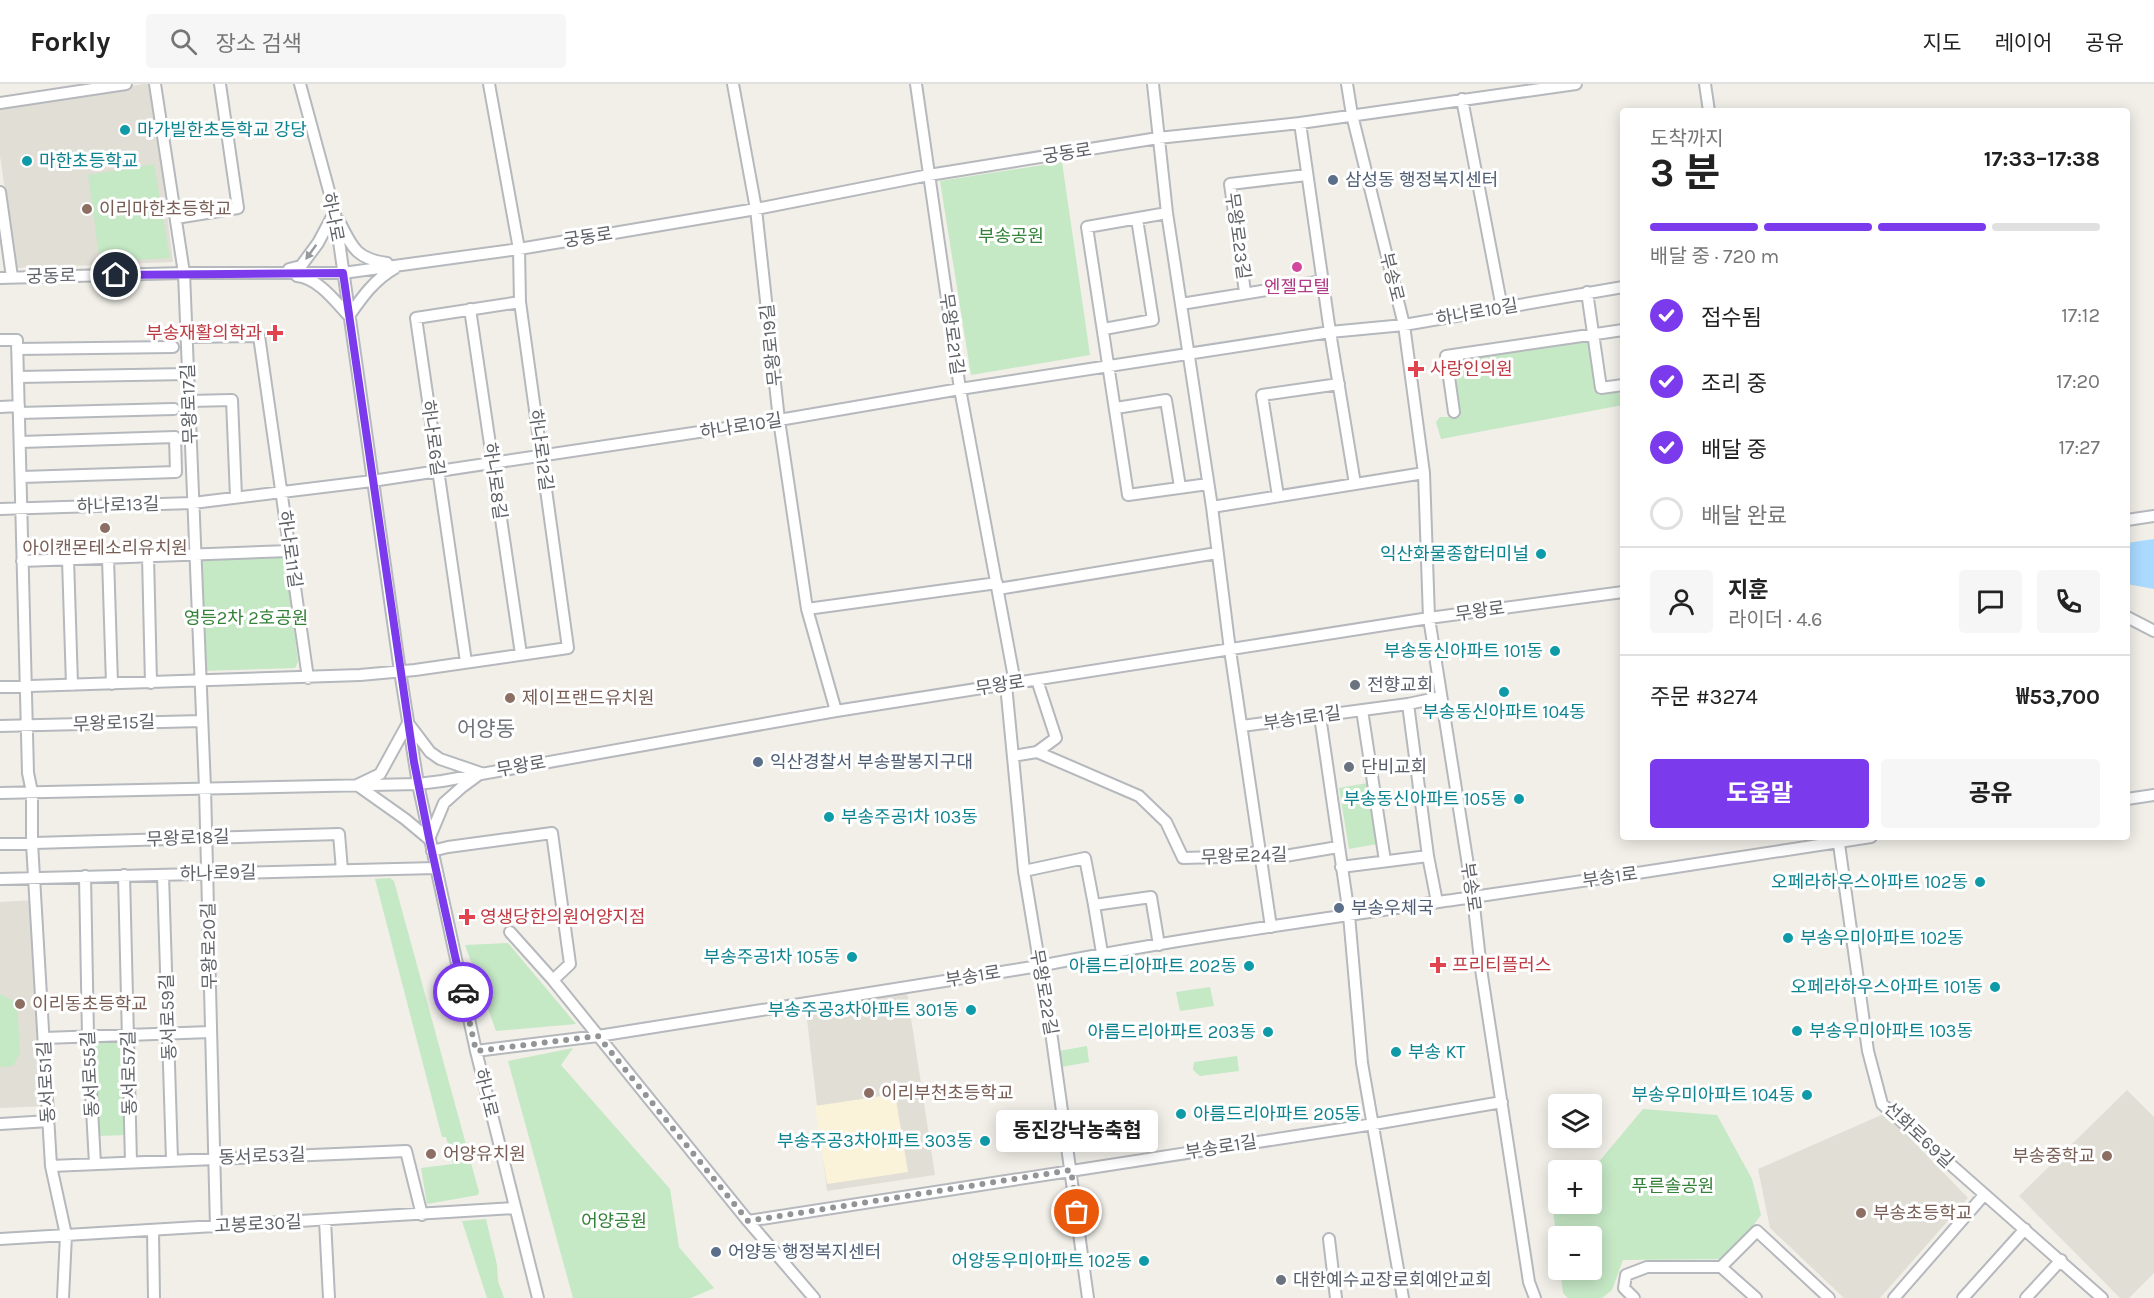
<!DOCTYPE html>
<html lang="ko">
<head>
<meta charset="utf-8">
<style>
  :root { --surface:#fff; --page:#f6f6f6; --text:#222; --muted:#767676; --line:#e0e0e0; --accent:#7c3aed }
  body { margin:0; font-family:Karla,"Noto Sans KR",sans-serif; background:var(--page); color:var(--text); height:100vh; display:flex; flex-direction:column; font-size:22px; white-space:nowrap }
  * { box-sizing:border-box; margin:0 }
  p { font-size:20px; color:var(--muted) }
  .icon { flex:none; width:33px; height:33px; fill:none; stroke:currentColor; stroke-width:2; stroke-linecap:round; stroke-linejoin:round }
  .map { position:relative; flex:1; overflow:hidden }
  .drawer { position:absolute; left:1620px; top:24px; width:510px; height:732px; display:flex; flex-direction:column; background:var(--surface); border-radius:6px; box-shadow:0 3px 15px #0003 }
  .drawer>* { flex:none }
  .controls { position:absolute; left:1548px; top:1010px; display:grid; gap:12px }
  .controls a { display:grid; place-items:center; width:54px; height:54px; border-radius:6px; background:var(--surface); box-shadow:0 3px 15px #0003; font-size:30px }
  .pin { position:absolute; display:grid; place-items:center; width:51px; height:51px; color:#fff; margin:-26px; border:3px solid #fff; border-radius:50%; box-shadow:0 2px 6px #0007 }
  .courier { position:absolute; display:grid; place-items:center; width:60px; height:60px; margin:-30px; border:4px solid #7c3aed; border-radius:50%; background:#fff; color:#222; box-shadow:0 2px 8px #0007 }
  .bubble { position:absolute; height:42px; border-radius:6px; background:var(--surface); box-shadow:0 3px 15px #0003; font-size:20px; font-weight:700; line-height:42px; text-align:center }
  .summary em { font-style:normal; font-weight:700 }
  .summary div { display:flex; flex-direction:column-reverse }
  .summary { display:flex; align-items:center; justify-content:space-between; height:102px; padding:0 30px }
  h1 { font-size:39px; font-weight:700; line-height:45px }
  .bar { display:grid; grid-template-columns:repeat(4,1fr); gap:9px 6px; align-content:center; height:72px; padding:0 30px }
  .bar i { height:8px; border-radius:4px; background:var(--line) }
  .bar .selected { background:var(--accent) }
  .bar p { grid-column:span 4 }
  .line { display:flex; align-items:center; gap:15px; padding:0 30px; border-top:2px solid var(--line) }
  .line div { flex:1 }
  .round { display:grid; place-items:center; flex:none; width:63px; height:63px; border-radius:6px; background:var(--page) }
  ol { padding:0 30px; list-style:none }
  li { display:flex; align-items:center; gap:18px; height:66px }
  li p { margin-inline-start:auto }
  li .icon { padding:6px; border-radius:50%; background:var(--accent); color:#fff; stroke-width:4 }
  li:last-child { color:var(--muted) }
  li i { width:33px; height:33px; border:3px solid var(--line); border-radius:50% }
  .button { display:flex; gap:12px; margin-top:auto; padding:12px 30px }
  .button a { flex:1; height:69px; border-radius:6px; background:var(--accent); color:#fff; font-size:24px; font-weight:700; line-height:69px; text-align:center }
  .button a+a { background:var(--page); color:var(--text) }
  header { display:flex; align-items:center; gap:36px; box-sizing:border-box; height:84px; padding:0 30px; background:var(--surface); border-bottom:2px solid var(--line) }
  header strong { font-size:28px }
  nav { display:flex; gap:33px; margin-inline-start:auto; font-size:21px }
  .search { width:420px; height:54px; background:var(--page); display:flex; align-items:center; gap:15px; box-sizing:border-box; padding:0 21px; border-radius:6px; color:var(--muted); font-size:22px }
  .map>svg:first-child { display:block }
  .education { fill:#e1ded6 }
  .green { fill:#c5e8c5 }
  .sand { fill:#fbf3d9 }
  .water { fill:#aadaff }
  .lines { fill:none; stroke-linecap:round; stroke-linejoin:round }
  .minor-casing { stroke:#b5b8bc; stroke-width:14 }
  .minor { stroke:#fff; stroke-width:10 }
  .oneway { fill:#979a9d }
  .done { stroke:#929495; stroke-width:6; stroke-dasharray:0 10.8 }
  .route { stroke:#7c3aed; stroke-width:8 }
  .culture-dot { fill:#0f9aa8; stroke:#fff; stroke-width:2 }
  .service-dot { fill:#5c6f8a; stroke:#fff; stroke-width:2 }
  .education-dot { fill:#8d6e63; stroke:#fff; stroke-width:2 }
  .hotel-dot { fill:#d1479c; stroke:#fff; stroke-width:2 }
  .health-dot { fill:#e0444e; stroke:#fff; stroke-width:2 }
  .worship-dot { fill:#6b7280; stroke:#fff; stroke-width:2 }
  .labels { text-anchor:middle; stroke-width:6; stroke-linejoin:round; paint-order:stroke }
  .culture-label { font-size:18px; fill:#0d838f; stroke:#fff; text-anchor:end }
  .street-label { font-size:18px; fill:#5f6368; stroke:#fff }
  .service-label { font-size:18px; fill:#4e5e75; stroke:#fff; text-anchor:start }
  .education-label { font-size:18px; fill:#785e54; stroke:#fff; text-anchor:start }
  .park-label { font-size:18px; fill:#348238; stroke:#fff }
  .hotel-label { font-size:18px; fill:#b23c85; stroke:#fff }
  .health-label { font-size:18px; fill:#be3a42; stroke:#fff; text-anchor:start }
  .worship-label { font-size:18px; fill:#5b616d; stroke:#fff; text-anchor:start }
  .quarter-label { font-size:21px; fill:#70757a; stroke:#fff }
</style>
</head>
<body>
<header>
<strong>Forkly</strong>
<div class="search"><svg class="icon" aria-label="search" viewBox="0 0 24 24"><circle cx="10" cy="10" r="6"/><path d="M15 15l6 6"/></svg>장소 검색</div>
<nav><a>지도</a><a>레이어</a><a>공유</a></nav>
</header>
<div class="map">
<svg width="2154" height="1214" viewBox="0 0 2154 1214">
  <rect width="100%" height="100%" fill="#f1efe8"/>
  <!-- education -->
  <path class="education" d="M144 0H151L173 178 16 184 0 72V22Z
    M35 816 46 1022 0 1024V818Z
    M907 908 935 1091 827 1107 806 927Z
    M2127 1006 2154 1033V1189L2129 1214H2120L2019 1112Z
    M1886 1029 1968 1114 1880 1214H1844L1770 1144 1758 1085Z"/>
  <!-- green -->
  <path class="green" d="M1062 78 1090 271 971 291 940 97Z
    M154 80 170 174 100 178 88 91Z
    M1589 254 1598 311 1623 308V321L1441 355 1436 338 1440 333H1460L1452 275Z
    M280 470 286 474 298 578 295 584 201 587 198 473Z
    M1367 699 1377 760 1349 765 1339 704Z
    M390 794 394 797 479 1108 478 1111 427 1120 421 1084 453 1080 446 1053H442L375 795Z
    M508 859 576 940 496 947 465 861Z
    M1210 903 1214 922 1180 927 1176 908Z
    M0 910 17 919 20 969 13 982 0 983Z
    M125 957 127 1051 96 1052 93 958Z
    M1087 962 1089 978 1056 984 1053 968Z
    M573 964 561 981 670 1105 679 1163 714 1204 691 1214H573L508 977Z
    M1237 972 1239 987 1200 992 1193 986 1194 978Z
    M1643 1025 1717 1031 1752 1095 1761 1131 1728 1175 1623 1176 1612 1206 1602 1214H1568L1563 1209 1560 1185H1592V1152H1558V1172L1550 1096 1558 1095V1119H1592V1086Z
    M486 1135 497 1181 498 1197 504 1214H487L462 1137Z"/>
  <!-- sand -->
  <path class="sand" d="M895 1010 908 1088 827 1100 815 1022Z"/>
  <!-- water -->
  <path class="water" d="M2154 455V505L2127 500V459Z"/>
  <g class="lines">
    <!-- minor casing -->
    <g class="minor-casing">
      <path id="minor" d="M155 0 184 189 205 704 216 1143
        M300 0 335 129 400 587 418 700 476 967 538 1214
        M733 0 756 125 779 336 807 525 836 627
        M916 0 960 305 1015 599
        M1153 0 1167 129 1212 423 1230 566 1271 843
        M1347 0 1352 31 1404 241 1424 389 1429 534 1473 813 1481 885 1529 1198 1535 1214
        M1705 0 1709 27
        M1462 15 1502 224
        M0 19 126 0
        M1300 39 1330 248 1355 400
        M0 108 12 193
        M1167 129 1087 143 1128 411 1208 400
        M176 134 238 124 220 0
        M339 137C352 163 356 175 387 179
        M289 185 301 182 318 159 334 129
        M297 192C318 194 335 217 349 232 362 213 375 195 395 184
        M0 194 184 189H343L519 165 756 125 929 91 1158 54 1300 39 1576 0
        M1245 208 1230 100 1307 91
        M1587 208 1601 304 1623 301
        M1181 220 1323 197
        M470 225 521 570
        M1104 245 1153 236 1137 135
        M186 253 259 252 308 594
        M0 256H17L28 689 32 708V759L51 1082 66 1151 63 1214
        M17 265 173 263
        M18 293 188 290
        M189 317 232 316 236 413
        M0 323 19 322
        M1116 324 1166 316 1180 403
        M1454 328 1446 272 1623 246
        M19 329 174 325
        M21 358 175 353 176 388 22 393
        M1278 412 1262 311 1339 300
        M1212 423 1424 389
        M0 425 193 419 372 397 779 336 960 305 1330 248 1404 241 1623 203
        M2127 436 2154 432
        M148 472 151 599
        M108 474 112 600
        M68 475 72 601
        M22 477 289 467
        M998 505 1217 469
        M807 525 997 499
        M2127 533 2154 547
        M466 578 416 234 520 218
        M1006 601 1024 787 1052 955 1088 1214
        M0 603 360 591 415 586 568 564 520 218 519 165 489 0
        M1408 620 1428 772 1437 818
        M1362 626 1385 777
        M1320 632 1349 831 1362 979 1403 1214
        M408 639 430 668 440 675 481 689 462 703 444 719 429 755 405 735 357 701 380 690Z
        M0 642 202 637
        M1242 642 1408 620 1441 613
        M1037 668 1056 654 1037 596
        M1013 672 1037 668 1139 712 1166 738 1183 774 1219 773 1250 769 1279 773 1338 763
        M0 709 418 700 442 697 836 627 1429 534 1623 508
        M2127 715 2154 711
        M1838 753 1868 967 1882 1020 2102 1214
        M0 760 339 750 342 786
        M432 767 448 763 552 749 570 880 553 896
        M1341 783 1428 772
        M1024 787 1085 774 1094 821
        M124 791 131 1078
        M163 791 172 1076
        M85 792 88 952 95 1080
        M0 795 436 784
        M510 848 553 896 748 1137 814 1214
        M1102 869 1094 821 1151 813 1159 861
        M44 954 211 948
        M476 967 598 952 1039 882C1182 854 1328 834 1473 813 1606 794 1738 774 1871 753
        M0 1040 49 1037
        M51 1082 406 1067 422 1131
        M325 1136 329 1214
        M748 1137 1374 1040 1502 1018
        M153 1146 154 1214
        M0 1155 515 1124
        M1329 1155 1336 1214
        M1721 1183 1757 1147 1829 1214
        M1634 1214 1624 1204 1626 1191 1647 1183H1721L1756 1214
        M1894 1214 1984 1111
        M1963 1214 2025 1145
        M2026 1214 2061 1176"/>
    </g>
    <!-- minor -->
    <use href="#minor" class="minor"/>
  </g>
  <!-- one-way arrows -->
  <defs><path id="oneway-solid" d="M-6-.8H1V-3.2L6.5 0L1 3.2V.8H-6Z" transform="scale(1.5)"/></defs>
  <use class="oneway" href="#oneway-solid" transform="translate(311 168) rotate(126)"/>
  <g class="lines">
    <!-- done -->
    <path class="done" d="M463 908 476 967 598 952 748 1137 1071 1086 1077 1128"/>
    <!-- route -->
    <path class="route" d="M116 191 343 189 414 678 429 754 463 908"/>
  </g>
  <!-- markers -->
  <g class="culture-dot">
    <circle cx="125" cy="46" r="6"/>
    <circle cx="27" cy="77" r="6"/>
    <circle cx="1541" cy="470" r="6"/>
    <circle cx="1555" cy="567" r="6"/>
    <circle cx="1504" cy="608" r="6"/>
    <circle cx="1519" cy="715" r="6"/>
    <circle cx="829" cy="733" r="6"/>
    <circle cx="1980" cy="798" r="6"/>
    <circle cx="1788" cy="854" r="6"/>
    <circle cx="852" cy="873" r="6"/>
    <circle cx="1249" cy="882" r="6"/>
    <circle cx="1995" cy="903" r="6"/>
    <circle cx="971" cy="926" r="6"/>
    <circle cx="1797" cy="947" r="6"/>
    <circle cx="1268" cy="948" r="6"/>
    <circle cx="1396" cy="968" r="6"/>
    <circle cx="1807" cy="1011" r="6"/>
    <circle cx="1181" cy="1030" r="6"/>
    <circle cx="985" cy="1057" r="6"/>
    <circle cx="1144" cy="1177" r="6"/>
  </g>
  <g class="service-dot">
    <circle cx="1333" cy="96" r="6"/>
    <circle cx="758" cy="678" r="6"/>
    <circle cx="1339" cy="824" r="6"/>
    <circle cx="716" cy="1168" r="6"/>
  </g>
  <g class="education-dot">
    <circle cx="87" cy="125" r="6"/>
    <circle cx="105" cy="444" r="6"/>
    <circle cx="510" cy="614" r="6"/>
    <circle cx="20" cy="920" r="6"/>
    <circle cx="869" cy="1009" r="6"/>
    <circle cx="431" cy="1070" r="6"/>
    <circle cx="2107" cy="1072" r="6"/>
    <circle cx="1861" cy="1129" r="6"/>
  </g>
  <circle class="hotel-dot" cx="1297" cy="183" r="6"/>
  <g class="health-dot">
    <path d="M272 240h6v6h6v6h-6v6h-6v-6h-6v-6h6z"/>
    <path d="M1413 276h6v6h6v6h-6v6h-6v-6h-6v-6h6z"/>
    <path d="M464 824h6v6h6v6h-6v6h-6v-6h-6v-6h6z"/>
    <path d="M1435 872h6v6h6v6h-6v6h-6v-6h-6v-6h6z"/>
  </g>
  <g class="worship-dot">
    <circle cx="1355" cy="601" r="6"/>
    <circle cx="1349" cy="683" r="6"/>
    <circle cx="1281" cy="1196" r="6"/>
  </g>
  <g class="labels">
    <!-- culture labels -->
    <g class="culture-label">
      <text x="137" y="52" text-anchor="start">마가빌한초등학교 강당</text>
      <text x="39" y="83" text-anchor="start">마한초등학교</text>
      <text x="1529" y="476">익산화물종합터미널</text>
      <text x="1543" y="573">부송동신아파트 101동</text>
      <text x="1504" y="634" text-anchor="middle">부송동신아파트 104동</text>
      <text x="1507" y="721">부송동신아파트 105동</text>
      <text x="841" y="739" text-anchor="start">부송주공1차 103동</text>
      <text x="1968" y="804">오페라하우스아파트 102동</text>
      <text x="1800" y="860" text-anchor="start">부송우미아파트 102동</text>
      <text x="840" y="879">부송주공1차 105동</text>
      <text x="1237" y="888">아름드리아파트 202동</text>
      <text x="1983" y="909">오페라하우스아파트 101동</text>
      <text x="959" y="932">부송주공3차아파트 301동</text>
      <text x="1809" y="953" text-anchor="start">부송우미아파트 103동</text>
      <text x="1256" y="954">아름드리아파트 203동</text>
      <text x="1408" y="974" text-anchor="start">부송 KT</text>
      <text x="1795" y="1017">부송우미아파트 104동</text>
      <text x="1193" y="1036" text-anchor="start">아름드리아파트 205동</text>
      <text x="973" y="1063">부송주공3차아파트 303동</text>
      <text x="1132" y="1183">어양동우미아파트 102동</text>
    </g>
    <!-- street labels -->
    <g class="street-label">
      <text transform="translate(1067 69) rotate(-9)" y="6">궁동로</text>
      <text transform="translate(333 133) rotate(79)" y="6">하나로</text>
      <text transform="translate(1238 152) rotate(82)" y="6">무왕로23길</text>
      <text transform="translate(588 153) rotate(-9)" y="6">궁동로</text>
      <text transform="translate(51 192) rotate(-1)" y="6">궁동로</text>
      <text transform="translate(1392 193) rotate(76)" y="6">부송로</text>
      <text transform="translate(1477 228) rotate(-10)" y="6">하나로10길</text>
      <text transform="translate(952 250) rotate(82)" y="6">무왕로21길</text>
      <text transform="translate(771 261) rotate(-96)" y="6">무왕로19길</text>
      <text transform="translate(189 320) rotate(-92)" y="6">무왕로17길</text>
      <text transform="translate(741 342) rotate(-9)" y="6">하나로10길</text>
      <text transform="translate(433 354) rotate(82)" y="6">하나로6길</text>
      <text transform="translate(541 366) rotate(82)" y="6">하나로12길</text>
      <text transform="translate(495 397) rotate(82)" y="6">하나로8길</text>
      <text transform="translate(118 421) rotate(-2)" y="6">하나로13길</text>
      <text transform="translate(290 465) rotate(82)" y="6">하나로11길</text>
      <text transform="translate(1480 527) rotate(-8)" y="6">무왕로</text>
      <text transform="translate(1000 601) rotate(-9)" y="6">무왕로</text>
      <text transform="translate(1302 634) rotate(-8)" y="6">부송1로1길</text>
      <text transform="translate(114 639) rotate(-2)" y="6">무왕로15길</text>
      <text transform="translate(521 682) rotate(-10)" y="6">무왕로</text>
      <text transform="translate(188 754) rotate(-2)" y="6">무왕로18길</text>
      <text transform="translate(1244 772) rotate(-2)" y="6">무왕로24길</text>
      <text transform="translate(218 789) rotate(-1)" y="6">하나로9길</text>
      <text transform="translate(1610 793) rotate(-8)" y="6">부송1로</text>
      <text transform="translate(1471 803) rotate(82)" y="6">부송로</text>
      <text transform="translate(209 862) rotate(-91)" y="6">무왕로20길</text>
      <text transform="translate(973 892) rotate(-9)" y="6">부송1로</text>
      <text transform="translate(1044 908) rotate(80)" y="6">무왕로22길</text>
      <text transform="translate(168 933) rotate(-92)" y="6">동서로59길</text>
      <text transform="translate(129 989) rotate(-91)" y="6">동서로57길</text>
      <text transform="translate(90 990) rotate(-93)" y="6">동서로55길</text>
      <text transform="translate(46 998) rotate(-93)" y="6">동서로51길</text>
      <text transform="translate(486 1009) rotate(76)" y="6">하나로</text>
      <text transform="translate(1919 1051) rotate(43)" y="6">선화로69길</text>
      <text transform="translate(1221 1063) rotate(-9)" y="6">부송로1길</text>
      <text transform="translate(262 1072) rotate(-2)" y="6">동서로53길</text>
      <text transform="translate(258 1140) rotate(-3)" y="6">고봉로30길</text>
    </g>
    <!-- service labels -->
    <g class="service-label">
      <text x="1345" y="102">삼성동 행정복지센터</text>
      <text x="770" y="684">익산경찰서 부송팔봉지구대</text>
      <text x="1351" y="830">부송우체국</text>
      <text x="728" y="1174">어양동 행정복지센터</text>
    </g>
    <!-- education labels -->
    <g class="education-label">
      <text x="99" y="131">이리마한초등학교</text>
      <text x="105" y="470" text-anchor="middle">아이캔몬테소리유치원</text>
      <text x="522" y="620">제이프랜드유치원</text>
      <text x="32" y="926">이리동초등학교</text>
      <text x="881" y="1015">이리부천초등학교</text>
      <text x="443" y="1076">어양유치원</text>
      <text x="2095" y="1078" text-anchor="end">부송중학교</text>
      <text x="1873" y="1135">부송초등학교</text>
    </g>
    <!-- park labels -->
    <g class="park-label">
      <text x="1011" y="158">부송공원</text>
      <text x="246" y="540">영등2차 2호공원</text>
      <text x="1673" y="1108">푸른솔공원</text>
      <text x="614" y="1143">어양공원</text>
    </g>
    <!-- hotel labels -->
    <g class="hotel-label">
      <text x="1297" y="209">엔젤모텔</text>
    </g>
    <!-- health labels -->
    <g class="health-label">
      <text x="262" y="255" text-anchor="end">부송재활의학과</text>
      <text x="1430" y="291">사랑인의원</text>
      <text x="480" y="839">영생당한의원어양지점</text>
      <text x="1452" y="887">프리티플러스</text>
    </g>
    <!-- worship labels -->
    <g class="worship-label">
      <text x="1367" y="607">전향교회</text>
      <text x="1361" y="689">단비교회</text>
      <text x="1293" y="1202">대한예수교장로회예안교회</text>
    </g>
    <!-- quarter labels -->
    <g class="quarter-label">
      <text x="486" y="652">어양동</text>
    </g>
  </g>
</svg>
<div class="controls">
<a><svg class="icon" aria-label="layers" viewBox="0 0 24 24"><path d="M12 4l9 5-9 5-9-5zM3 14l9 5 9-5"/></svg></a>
<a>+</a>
<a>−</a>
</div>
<div class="pin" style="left:1077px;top:1128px;background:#ea580c"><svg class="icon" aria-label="bag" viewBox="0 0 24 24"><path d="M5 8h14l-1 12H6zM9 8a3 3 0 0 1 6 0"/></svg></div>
<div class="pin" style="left:116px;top:191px;background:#1f2937"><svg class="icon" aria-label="home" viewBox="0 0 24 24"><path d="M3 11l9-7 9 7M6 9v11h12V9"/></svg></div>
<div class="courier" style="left:463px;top:908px"><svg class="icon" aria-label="car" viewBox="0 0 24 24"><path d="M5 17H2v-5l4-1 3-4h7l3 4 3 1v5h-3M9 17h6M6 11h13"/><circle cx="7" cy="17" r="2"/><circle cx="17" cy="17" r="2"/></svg></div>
<div class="bubble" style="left:996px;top:1026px;width:162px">동진강낙농축협</div>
<section class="drawer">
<div class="summary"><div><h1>3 분</h1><p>도착까지</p></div><em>17:33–17:38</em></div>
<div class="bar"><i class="selected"></i><i class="selected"></i><i class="selected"></i><i></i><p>배달 중 · 720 m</p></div>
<ol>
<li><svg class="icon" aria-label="check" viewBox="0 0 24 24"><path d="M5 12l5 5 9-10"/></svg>접수됨<p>17:12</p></li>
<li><svg class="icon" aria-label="check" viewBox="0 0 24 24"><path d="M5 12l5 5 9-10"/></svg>조리 중<p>17:20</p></li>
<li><svg class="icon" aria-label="check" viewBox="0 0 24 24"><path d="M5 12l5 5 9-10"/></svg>배달 중<p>17:27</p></li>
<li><i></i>배달 완료</li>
</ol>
<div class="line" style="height:108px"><a class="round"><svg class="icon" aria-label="person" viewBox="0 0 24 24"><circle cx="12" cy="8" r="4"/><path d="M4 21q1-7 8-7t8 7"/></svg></a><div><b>지훈</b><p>라이더 · 4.6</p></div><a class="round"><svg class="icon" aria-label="chat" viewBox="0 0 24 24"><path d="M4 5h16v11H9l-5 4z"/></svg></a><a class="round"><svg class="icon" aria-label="phone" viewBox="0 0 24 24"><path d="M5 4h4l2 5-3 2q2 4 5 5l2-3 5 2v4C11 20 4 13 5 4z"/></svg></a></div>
<div class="line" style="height:78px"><div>주문 #3274</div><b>₩53,700</b></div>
<div class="button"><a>도움말</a><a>공유</a></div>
</section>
</div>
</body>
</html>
